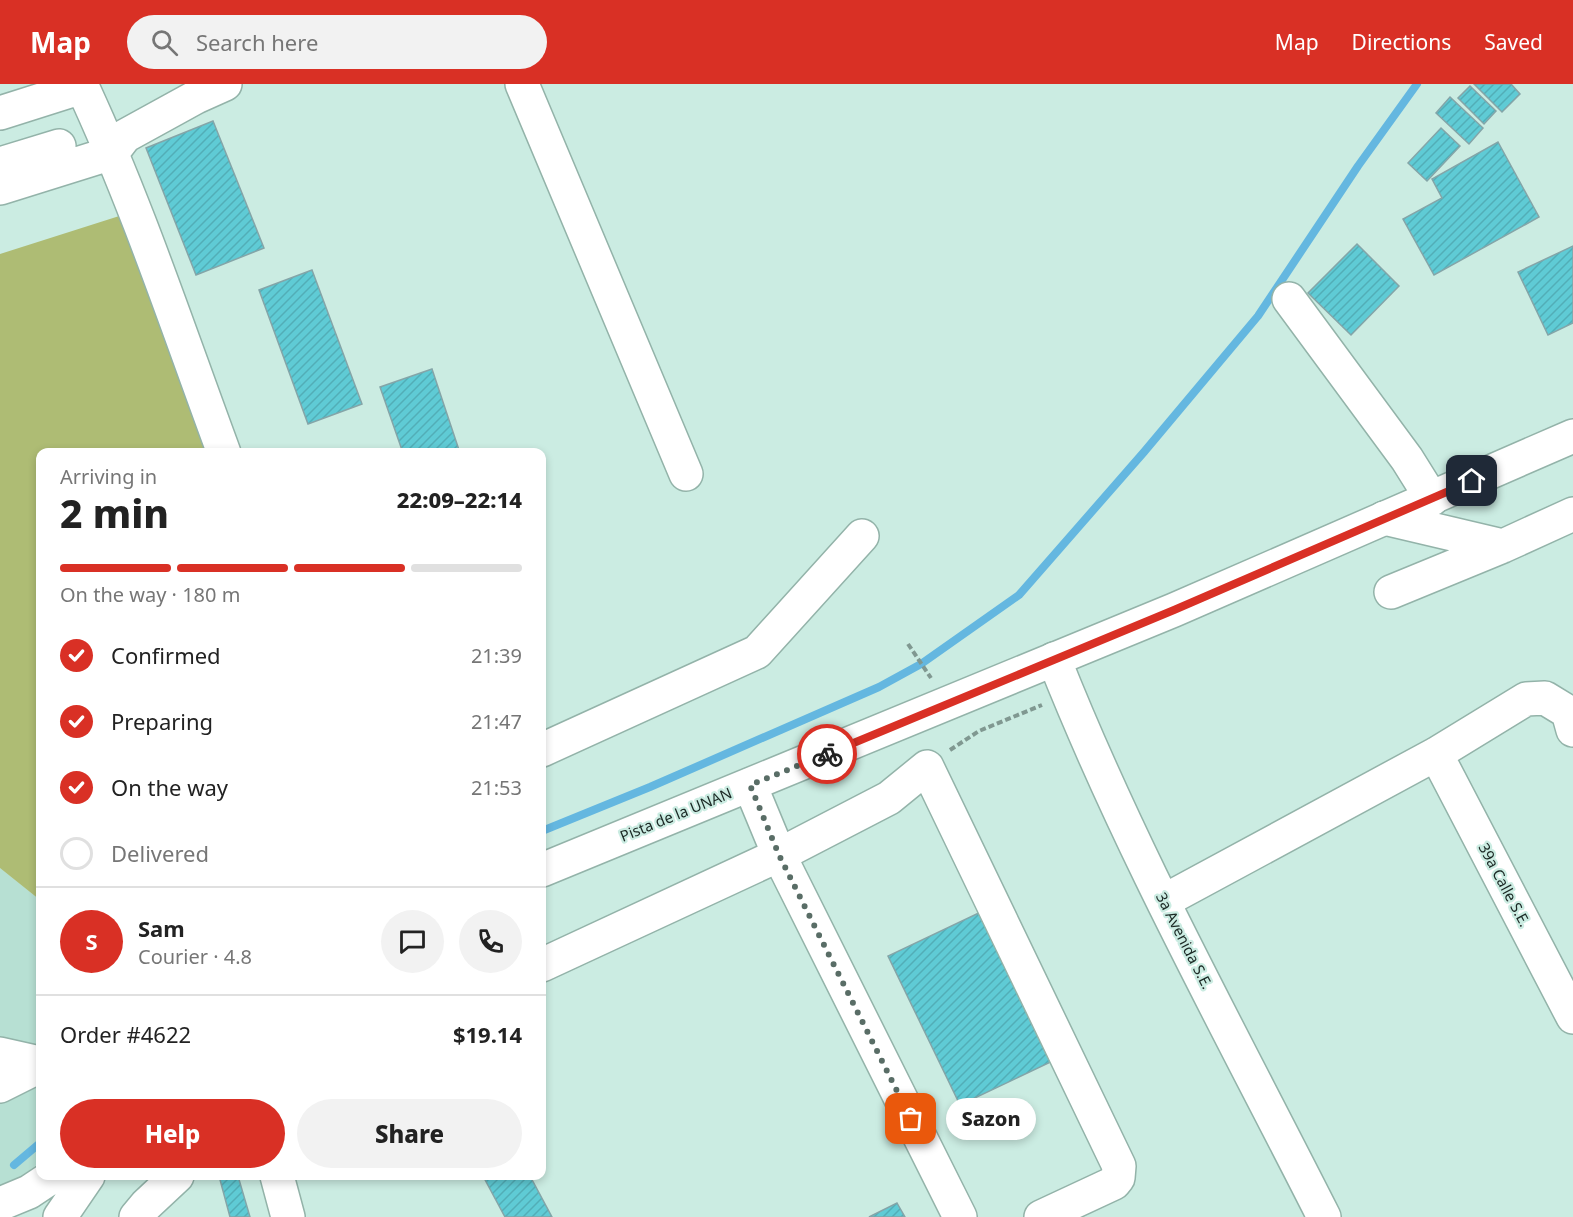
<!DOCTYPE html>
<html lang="en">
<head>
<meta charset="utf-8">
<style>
  :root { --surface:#fff; --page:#f2f2f2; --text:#222; --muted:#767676; --line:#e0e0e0; --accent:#d93025 }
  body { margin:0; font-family:"Noto Sans",sans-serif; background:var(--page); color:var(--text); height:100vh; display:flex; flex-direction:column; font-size:22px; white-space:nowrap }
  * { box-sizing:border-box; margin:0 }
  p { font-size:20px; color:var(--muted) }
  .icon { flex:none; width:33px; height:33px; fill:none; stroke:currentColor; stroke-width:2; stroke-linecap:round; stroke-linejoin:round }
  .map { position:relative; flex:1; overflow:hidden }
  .sheet { position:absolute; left:36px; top:364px; width:510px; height:732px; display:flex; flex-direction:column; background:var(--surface); border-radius:12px; box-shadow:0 3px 9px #0003 }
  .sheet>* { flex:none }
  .pin { position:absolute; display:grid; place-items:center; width:51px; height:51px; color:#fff; margin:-26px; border-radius:12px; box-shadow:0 3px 9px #0006 }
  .courier { position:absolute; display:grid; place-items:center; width:60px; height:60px; margin:-30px; border:4px solid #d93025; border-radius:50%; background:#fff; color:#222; box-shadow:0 2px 8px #0007 }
  .bubble { position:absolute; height:42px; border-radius:21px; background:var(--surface); box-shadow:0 3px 9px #0003; font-size:20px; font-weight:800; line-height:42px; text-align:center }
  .head em { font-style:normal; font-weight:800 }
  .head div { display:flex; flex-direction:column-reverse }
  .head { display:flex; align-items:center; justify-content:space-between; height:102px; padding:0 24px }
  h1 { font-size:39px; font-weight:800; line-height:45px }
  .bar { display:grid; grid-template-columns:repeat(4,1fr); gap:9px 6px; align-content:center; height:72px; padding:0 24px }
  .bar i { height:8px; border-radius:4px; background:var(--line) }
  .bar .selected { background:var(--accent) }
  .bar p { grid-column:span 4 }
  .line { display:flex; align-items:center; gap:15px; padding:0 24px; border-top:2px solid var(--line) }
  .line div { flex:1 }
  .round { display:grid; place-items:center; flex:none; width:63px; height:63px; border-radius:32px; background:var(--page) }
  ol { padding:0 24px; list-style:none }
  li { display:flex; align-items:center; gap:18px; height:66px }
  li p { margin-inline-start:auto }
  li .icon { padding:6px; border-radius:50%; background:var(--accent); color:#fff; stroke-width:4 }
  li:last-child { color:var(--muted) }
  li i { width:33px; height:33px; border:3px solid var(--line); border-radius:50% }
  .cta { display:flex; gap:12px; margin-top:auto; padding:12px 24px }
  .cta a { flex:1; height:69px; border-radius:36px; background:var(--accent); color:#fff; font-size:24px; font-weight:800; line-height:69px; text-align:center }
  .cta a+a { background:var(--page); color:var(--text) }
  header { display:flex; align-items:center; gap:36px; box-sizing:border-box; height:84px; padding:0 30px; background:var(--accent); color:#fff }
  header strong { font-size:28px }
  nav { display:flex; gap:33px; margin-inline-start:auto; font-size:21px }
  .search { width:420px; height:54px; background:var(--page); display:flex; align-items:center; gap:15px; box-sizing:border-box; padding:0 21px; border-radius:33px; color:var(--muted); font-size:22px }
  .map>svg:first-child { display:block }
  .built { fill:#b7e0d3 }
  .green { fill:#aebc74 }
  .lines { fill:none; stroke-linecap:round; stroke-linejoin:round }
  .stream { stroke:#64b7e0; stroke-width:8 }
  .building { fill:url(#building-hatch); stroke:#84a5a8; stroke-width:1.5 }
  .minor-casing { stroke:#93b3a9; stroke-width:36 }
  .major-casing { stroke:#93b3a9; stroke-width:36 }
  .path { stroke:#809891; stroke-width:4; stroke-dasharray:6 3; stroke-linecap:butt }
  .minor { stroke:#fff; stroke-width:33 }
  .major { stroke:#fff; stroke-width:33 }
  .done { stroke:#596d66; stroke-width:6; stroke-dasharray:0 10.8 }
  .route { stroke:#d93025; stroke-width:8 }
  .labels { text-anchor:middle; stroke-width:4.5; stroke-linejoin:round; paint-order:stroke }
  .street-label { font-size:15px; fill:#1b2824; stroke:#cbece2 }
</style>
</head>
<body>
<header>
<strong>Map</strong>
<div class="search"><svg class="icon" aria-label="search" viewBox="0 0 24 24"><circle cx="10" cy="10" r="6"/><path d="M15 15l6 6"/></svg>Search here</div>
<nav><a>Map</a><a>Directions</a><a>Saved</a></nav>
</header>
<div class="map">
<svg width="1573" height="1133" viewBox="0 0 1573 1133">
  <defs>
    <pattern id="building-hatch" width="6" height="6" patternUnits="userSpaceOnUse" patternTransform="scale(1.5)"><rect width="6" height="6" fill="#5fcbd5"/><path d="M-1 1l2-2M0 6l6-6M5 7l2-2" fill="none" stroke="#52aeb7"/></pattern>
  </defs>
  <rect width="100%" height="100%" fill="#cbece2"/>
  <!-- built -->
  <path class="built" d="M0 784 40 816V1078L14 1098 0 1102Z"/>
  <!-- green -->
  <path class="green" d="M135 127 224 369H40V816L0 784V170Z"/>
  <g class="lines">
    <!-- stream -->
    <path class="stream" d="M542 747 650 703 879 603 921 580 1019 511 1144 368 1258 232 1358 82 1417 0
      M14 1081 40 1059"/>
  </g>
  <!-- building -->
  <path class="building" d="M1474 0H1511L1520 10 1502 28Z
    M1470 2 1496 27 1484 40 1458 14Z
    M1450 13 1483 44 1469 60 1436 29Z
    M213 37 264 164 196 191 146 64Z
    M1441 44 1460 62 1427 97 1408 79Z
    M1498 58 1539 133 1434 191 1403 135 1442 114 1432 95Z
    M1357 160 1399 202 1351 251 1308 209Z
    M1573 162V239L1548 251 1518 188Z
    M312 186 362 320 308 340 259 206Z
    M432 285 460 369H403L380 303Z
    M985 826 1057 975 960 1021 888 872Z
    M219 1092H238L250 1133H230Z
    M483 1092H530L552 1133H505Z
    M897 1119 905 1133H869Z"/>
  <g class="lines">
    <!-- minor casing -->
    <g class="minor-casing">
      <path id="minor" d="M81 0C137 120 178 245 224 369
        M522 0 686 390
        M0 29 82 3
        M0 80 59 62
        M0 104 112 69 125 52 196 13 225 0
        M1289 215 1407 375 1432 415
        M1384 434 1503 462
        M1391 508 1503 462 1573 430
        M1054 575C1130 767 1231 949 1324 1133
        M542 666 757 568 862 452
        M1436 670 1573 933
        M750 701 779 771 960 1133
        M1164 817 1436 670 1526 615 1545 614 1568 628 1573 646
        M542 881 779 771 889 714 927 683 1119 1082 1118 1094 1114 1099 1041 1133
        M0 970 40 979
        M0 1002 40 982
        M277 1092 288 1133
        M136 1133 146 1121 177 1092"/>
    </g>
    <!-- major casing -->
    <g class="major-casing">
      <path id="major" d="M542 786 1174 526 1573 352
        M0 1120 29 1108 53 1092
        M60 1133 88 1092"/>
    </g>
    <!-- path -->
    <path class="path" d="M908 560 931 594
      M950 666 979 647 1042 621"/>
    <!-- minor -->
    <use href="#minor" class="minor"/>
    <!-- major -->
    <use href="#major" class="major"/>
  </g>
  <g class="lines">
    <!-- done -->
    <path class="done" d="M827 670 750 701 779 771 911 1035"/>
    <!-- route -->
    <path class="route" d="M827 670 1174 526 1472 397"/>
  </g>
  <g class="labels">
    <!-- street labels -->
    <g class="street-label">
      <text transform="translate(676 731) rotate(-22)" y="5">Pista de la UNAN</text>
      <text transform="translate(1504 801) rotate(62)" y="5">39a Calle S.E.</text>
      <text transform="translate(1184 857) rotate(63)" y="5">3a Avenida S.E.</text>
    </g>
  </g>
</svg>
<div class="pin" style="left:911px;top:1035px;background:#ea580c"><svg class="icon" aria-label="bag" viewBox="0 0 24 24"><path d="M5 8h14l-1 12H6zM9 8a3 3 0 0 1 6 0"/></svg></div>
<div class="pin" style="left:1472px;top:397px;background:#1f2937"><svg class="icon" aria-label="home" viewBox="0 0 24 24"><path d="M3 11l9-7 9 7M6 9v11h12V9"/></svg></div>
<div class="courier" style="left:827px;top:670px"><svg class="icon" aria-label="bike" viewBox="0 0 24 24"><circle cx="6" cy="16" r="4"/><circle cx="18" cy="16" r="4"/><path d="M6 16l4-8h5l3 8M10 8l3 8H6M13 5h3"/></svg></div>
<div class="bubble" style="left:946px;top:1014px;width:90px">Sazon</div>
<section class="sheet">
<div class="head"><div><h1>2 min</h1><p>Arriving in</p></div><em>22:09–22:14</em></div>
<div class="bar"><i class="selected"></i><i class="selected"></i><i class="selected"></i><i></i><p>On the way · 180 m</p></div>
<ol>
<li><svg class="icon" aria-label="check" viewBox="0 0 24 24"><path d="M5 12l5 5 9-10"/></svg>Confirmed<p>21:39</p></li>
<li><svg class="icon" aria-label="check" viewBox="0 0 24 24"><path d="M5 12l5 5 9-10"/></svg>Preparing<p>21:47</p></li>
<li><svg class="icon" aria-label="check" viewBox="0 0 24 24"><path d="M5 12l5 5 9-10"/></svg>On the way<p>21:53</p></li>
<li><i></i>Delivered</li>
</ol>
<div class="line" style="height:108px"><b class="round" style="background:var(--accent);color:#fff">S</b><div><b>Sam</b><p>Courier · 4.8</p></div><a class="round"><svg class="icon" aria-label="chat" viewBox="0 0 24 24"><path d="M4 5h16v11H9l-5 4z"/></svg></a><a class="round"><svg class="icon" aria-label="phone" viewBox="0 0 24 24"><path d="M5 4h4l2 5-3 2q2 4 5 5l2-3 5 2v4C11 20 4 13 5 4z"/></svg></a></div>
<div class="line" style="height:78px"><div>Order #4622</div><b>$19.14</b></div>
<div class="cta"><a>Help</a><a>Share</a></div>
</section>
</div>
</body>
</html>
